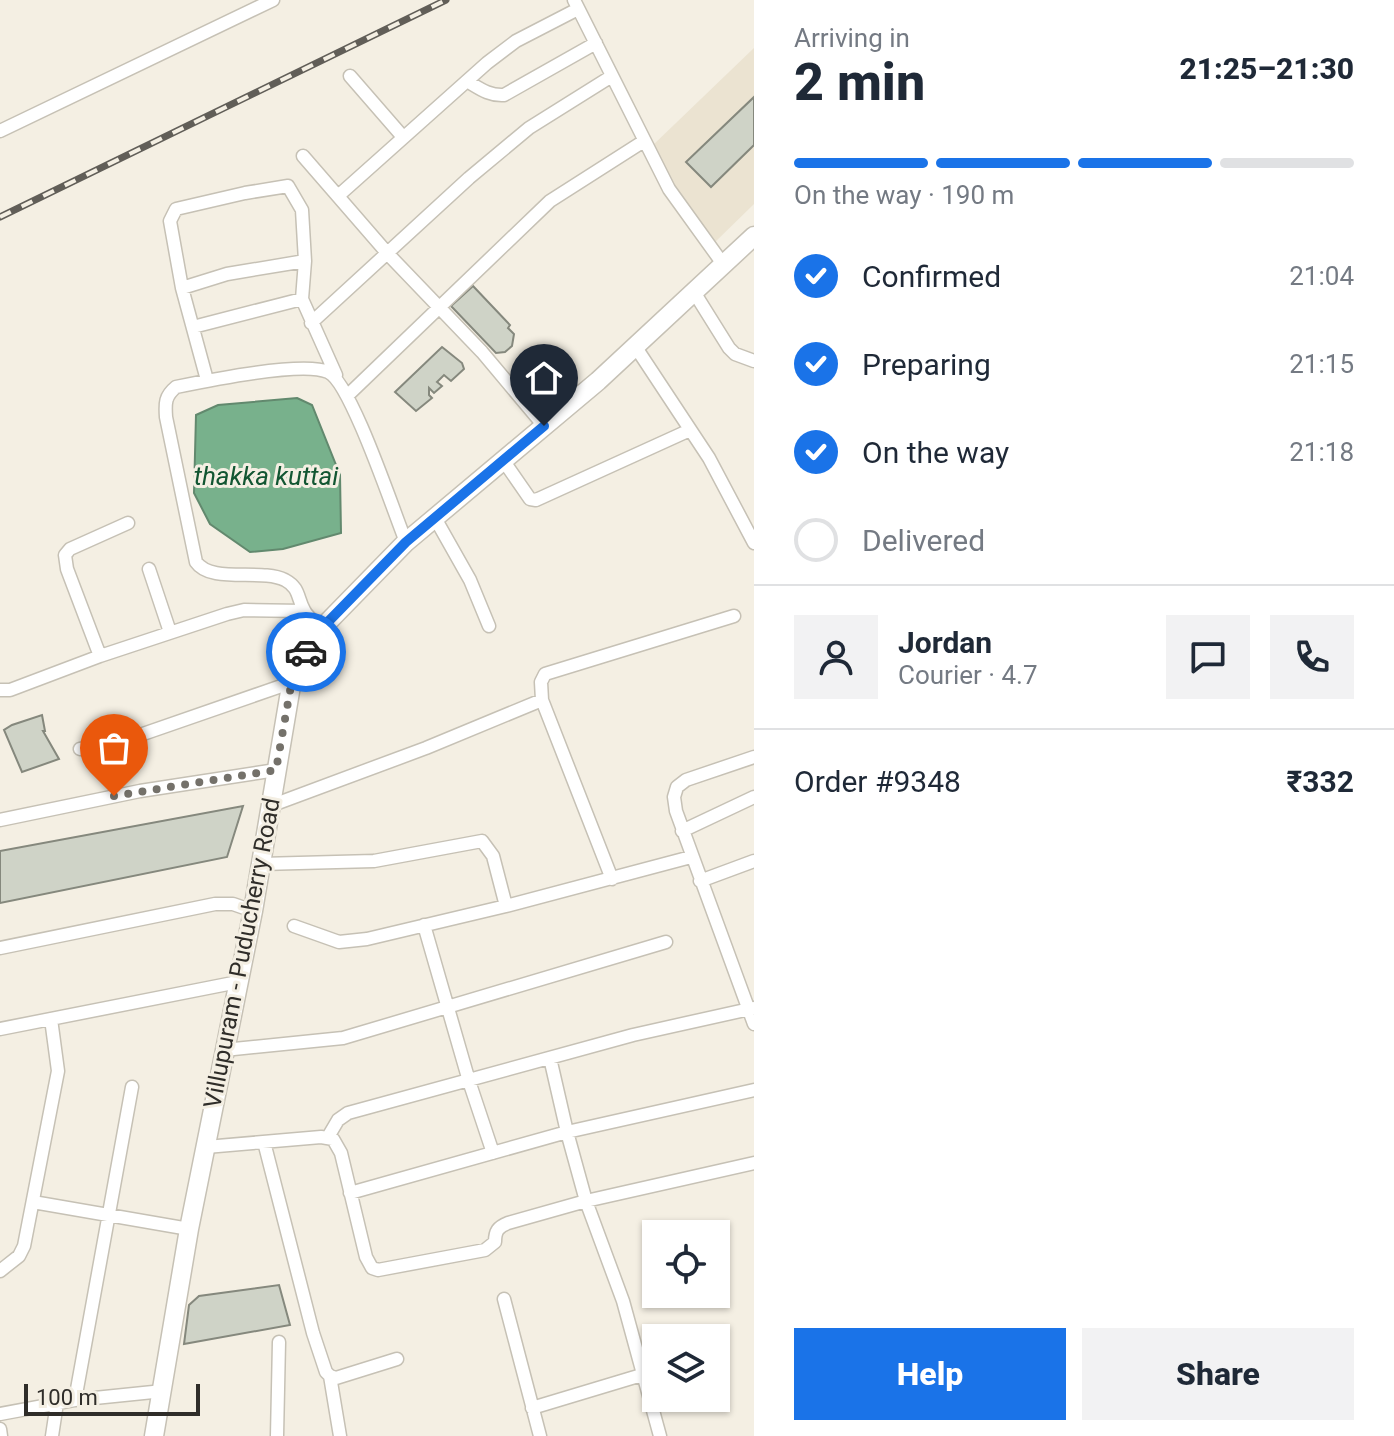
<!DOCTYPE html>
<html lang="en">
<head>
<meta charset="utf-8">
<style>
  :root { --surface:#fff; --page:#f2f2f3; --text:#1f2937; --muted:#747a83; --line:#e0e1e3; --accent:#1a73e8 }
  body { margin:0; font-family:Roboto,sans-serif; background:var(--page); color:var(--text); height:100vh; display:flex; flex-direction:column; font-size:30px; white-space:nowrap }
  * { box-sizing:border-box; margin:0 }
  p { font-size:26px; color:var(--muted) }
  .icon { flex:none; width:44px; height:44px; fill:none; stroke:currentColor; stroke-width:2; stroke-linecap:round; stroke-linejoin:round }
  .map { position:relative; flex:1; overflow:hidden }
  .side { display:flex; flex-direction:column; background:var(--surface); width:640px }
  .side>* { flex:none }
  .controls { position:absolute; left:642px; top:1220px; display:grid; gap:16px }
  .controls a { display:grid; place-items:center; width:88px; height:88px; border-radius:0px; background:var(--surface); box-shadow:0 2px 6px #0004; font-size:40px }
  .scale { position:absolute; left:24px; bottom:20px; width:176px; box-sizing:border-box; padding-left:8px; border:4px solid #2f2d29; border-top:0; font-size:22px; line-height:28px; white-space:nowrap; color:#2f2d29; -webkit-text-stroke:6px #f4efe3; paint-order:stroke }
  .pin { position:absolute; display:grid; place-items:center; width:68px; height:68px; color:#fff; margin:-82px -34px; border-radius:50% 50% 50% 0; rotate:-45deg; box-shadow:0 0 8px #0007 }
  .pin .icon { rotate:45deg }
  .courier { position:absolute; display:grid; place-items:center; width:80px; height:80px; margin:-40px; border:6px solid #1a73e8; border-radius:50%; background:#fff; color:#222; box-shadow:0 2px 10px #0007 }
  .headline em { font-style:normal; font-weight:800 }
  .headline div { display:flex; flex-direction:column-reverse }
  .headline { display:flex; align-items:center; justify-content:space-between; height:136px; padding:0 40px }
  h1 { font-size:52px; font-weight:800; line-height:60px }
  .bar { display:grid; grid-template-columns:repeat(4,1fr); gap:12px 8px; align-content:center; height:96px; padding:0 40px }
  .bar i { height:10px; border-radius:6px; background:var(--line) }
  .bar .current { background:var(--accent) }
  .bar p { grid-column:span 4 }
  .line { display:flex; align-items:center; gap:20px; padding:0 40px; border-top:2px solid var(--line) }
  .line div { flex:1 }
  .round { display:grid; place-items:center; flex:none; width:84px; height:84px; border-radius:0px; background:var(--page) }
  ol { padding:0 40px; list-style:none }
  li { display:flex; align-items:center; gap:24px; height:88px }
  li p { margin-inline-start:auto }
  li .icon { padding:8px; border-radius:50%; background:var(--accent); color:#fff; stroke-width:4 }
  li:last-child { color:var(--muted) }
  li i { width:44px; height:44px; border:4px solid var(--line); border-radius:50% }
  .cta { display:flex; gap:16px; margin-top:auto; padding:16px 40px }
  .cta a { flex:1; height:92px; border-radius:0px; background:var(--accent); color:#fff; font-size:32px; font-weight:800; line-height:92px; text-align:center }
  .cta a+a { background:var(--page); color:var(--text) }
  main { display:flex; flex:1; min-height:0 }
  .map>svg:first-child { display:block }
  .built { fill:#ebe3d1 }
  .water { fill:#78b18c; stroke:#62896e; stroke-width:2 }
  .building { fill:#cfd3c7; stroke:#85887d; stroke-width:2 }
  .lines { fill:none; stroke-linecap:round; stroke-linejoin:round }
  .minor-casing { stroke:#c6c1b5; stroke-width:15 }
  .highway-casing { stroke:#c6c1b5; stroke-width:21 }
  .minor { stroke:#fff; stroke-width:12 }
  .highway { stroke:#fff; stroke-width:18 }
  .rail-casing { stroke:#615e58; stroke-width:7 }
  .rail { stroke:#f4efe3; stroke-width:4; stroke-dasharray:12; stroke-linecap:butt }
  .done { stroke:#74716a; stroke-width:8; stroke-dasharray:0 14.4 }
  .route { stroke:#1a73e8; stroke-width:10 }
  .labels { text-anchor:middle; stroke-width:6; stroke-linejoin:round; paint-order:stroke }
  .street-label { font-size:24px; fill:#2f2d29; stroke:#f4efe3 }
  .water-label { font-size:26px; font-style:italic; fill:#125632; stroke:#f4efe3 }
</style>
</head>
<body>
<main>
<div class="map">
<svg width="754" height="1436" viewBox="0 0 754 1436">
  <rect width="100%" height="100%" fill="#f4efe3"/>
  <!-- built -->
  <path class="built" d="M754 48V204L712 245 651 147Z"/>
  <!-- water -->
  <path class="water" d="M297 398 312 405 340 475 341 533 283 549 250 552 210 524 194 493 196 415 218 405Z"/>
  <!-- building -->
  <path class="building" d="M754 97V145L711 187 686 162Z
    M473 286 510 325 508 328 514 334 512 346 505 352 496 353 451 306Z
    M442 347 462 363 464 369 451 381 444 375 437 382 442 386 434 393 429 388V395L432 398 416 411 395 392Z
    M42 715 45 731H43L59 759 22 772 4 730 12 725Z
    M243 806 227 857 0 903V851Z
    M279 1285 290 1325 184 1344 189 1305 199 1296Z"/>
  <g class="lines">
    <!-- minor casing -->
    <g class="minor-casing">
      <path id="minor" d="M574 0 669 189 723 264
        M350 76 403 137
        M467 81C479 88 489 96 504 95L596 43
        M0 131 273 0
        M303 156 388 254 482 352 544 426
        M338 196 487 63 516 41 578 9
        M182 288 227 274 305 261
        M694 292 729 348 735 354 754 361
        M311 323 469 178 529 128 612 76
        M193 327 302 299
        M635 346 709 458 754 543
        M207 380 182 288 170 221 176 209 245 193 288 186 302 210 305 261 302 299 336 375
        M347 396 550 201 644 141
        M503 460 530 499 536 500 690 430
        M435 518 470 580 489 626
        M149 569 170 632
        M322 628C316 623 307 617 304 610 297 598 300 588 285 580 261 568 211 584 196 562L166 417C165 403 165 396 176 387 205 381 303 361 328 372 351 382 394 513 406 542
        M100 656 67 569 65 555 70 549 128 523
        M0 690H10L100 656 227 614 244 610 304 611
        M542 700 541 682 545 674 734 616
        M80 749 117 743 290 683
        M754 757 686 780 677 787 674 797 676 811 754 1024
        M270 806 426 748 542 700 612 879
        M0 820 140 791 276 770
        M682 831 754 797
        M261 864 374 861 482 841 493 856 506 906
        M700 881 754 861
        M424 925 469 1081 493 1153
        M294 926 339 942 367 939 506 906 691 857
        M0 948 215 904H233L253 911
        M0 1029 238 982
        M224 1050 343 1038 666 942
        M550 1058 567 1132 754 1090
        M328 1137 338 1120 348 1113 633 1035 754 1008
        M264 1142 313 1333 326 1372 330 1376 336 1378 397 1359
        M206 1147 321 1137 333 1139 341 1153 366 1257 372 1268 378 1270 485 1250 495 1242C495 1231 498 1227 508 1223L586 1201 754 1163
        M350 1193 567 1132 586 1201 623 1301 660 1436
        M33 1202 189 1229
        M0 1271 19 1256 24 1246 58 1071 51 1019
        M504 1299 540 1436
        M330 1376 340 1436
        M75 1400 132 1087
        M532 1408 645 1374
        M0 1414 75 1400 163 1391
        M0 1429 1 1436
        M52 1436 57 1403
        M277 1436 279 1342"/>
    </g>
    <!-- highway casing -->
    <g class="highway-casing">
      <path id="highway" d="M154 1436 189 1229 253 911 293 674 322 628 406 542 598 381 754 236"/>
    </g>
    <!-- minor -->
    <use href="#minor" class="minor"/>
    <!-- highway -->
    <use href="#highway" class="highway"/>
    <!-- rail casing -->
    <g class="rail-casing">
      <path id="rail" d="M0 217 446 0"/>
    </g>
    <!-- rail -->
    <use href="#rail" class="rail"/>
  </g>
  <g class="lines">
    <!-- done -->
    <path class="done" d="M114 796 276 770 293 674 306 652"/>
    <!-- route -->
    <path class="route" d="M306 652 322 628 406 542 544 426"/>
  </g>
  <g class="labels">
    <!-- street labels -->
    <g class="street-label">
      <text transform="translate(242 953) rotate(-79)" y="8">Villupuram - Puducherry Road</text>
    </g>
    <!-- water labels -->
    <g class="water-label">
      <text x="266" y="485">thakka kuttai</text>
    </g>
  </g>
</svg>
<div class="controls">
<a><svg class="icon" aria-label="locate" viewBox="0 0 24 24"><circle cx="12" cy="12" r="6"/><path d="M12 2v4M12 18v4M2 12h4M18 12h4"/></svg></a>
<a><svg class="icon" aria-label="layers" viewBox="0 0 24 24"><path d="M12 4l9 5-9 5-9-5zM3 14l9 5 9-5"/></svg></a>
</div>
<div class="scale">100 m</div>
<div class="pin" style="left:114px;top:796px;background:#ea580c"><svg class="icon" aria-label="bag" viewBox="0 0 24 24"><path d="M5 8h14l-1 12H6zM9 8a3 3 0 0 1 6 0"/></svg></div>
<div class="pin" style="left:544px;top:426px;background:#1f2937"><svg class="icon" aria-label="home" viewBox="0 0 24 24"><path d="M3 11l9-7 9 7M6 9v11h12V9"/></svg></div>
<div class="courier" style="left:306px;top:652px"><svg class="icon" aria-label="car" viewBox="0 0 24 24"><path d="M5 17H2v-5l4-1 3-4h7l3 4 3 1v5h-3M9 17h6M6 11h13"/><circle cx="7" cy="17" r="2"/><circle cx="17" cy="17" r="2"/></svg></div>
</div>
<section class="side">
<div class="headline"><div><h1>2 min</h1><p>Arriving in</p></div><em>21:25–21:30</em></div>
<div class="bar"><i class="current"></i><i class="current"></i><i class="current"></i><i></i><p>On the way · 190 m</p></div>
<ol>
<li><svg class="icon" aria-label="check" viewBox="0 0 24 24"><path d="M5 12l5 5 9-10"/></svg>Confirmed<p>21:04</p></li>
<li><svg class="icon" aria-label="check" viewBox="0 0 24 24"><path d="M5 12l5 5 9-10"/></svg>Preparing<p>21:15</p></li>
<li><svg class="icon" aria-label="check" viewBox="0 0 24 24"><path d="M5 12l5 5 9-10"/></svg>On the way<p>21:18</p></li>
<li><i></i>Delivered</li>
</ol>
<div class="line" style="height:144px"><a class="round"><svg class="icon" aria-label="person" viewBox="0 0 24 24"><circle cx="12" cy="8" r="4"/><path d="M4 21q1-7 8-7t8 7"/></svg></a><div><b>Jordan</b><p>Courier · 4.7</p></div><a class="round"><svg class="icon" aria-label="chat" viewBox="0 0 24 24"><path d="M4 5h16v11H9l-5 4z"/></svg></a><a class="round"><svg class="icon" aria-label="phone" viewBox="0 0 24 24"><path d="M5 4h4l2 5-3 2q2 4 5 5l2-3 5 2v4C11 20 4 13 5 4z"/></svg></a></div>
<div class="line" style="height:104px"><div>Order #9348</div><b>₹332</b></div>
<div class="cta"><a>Help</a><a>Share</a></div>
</section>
</main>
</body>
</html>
